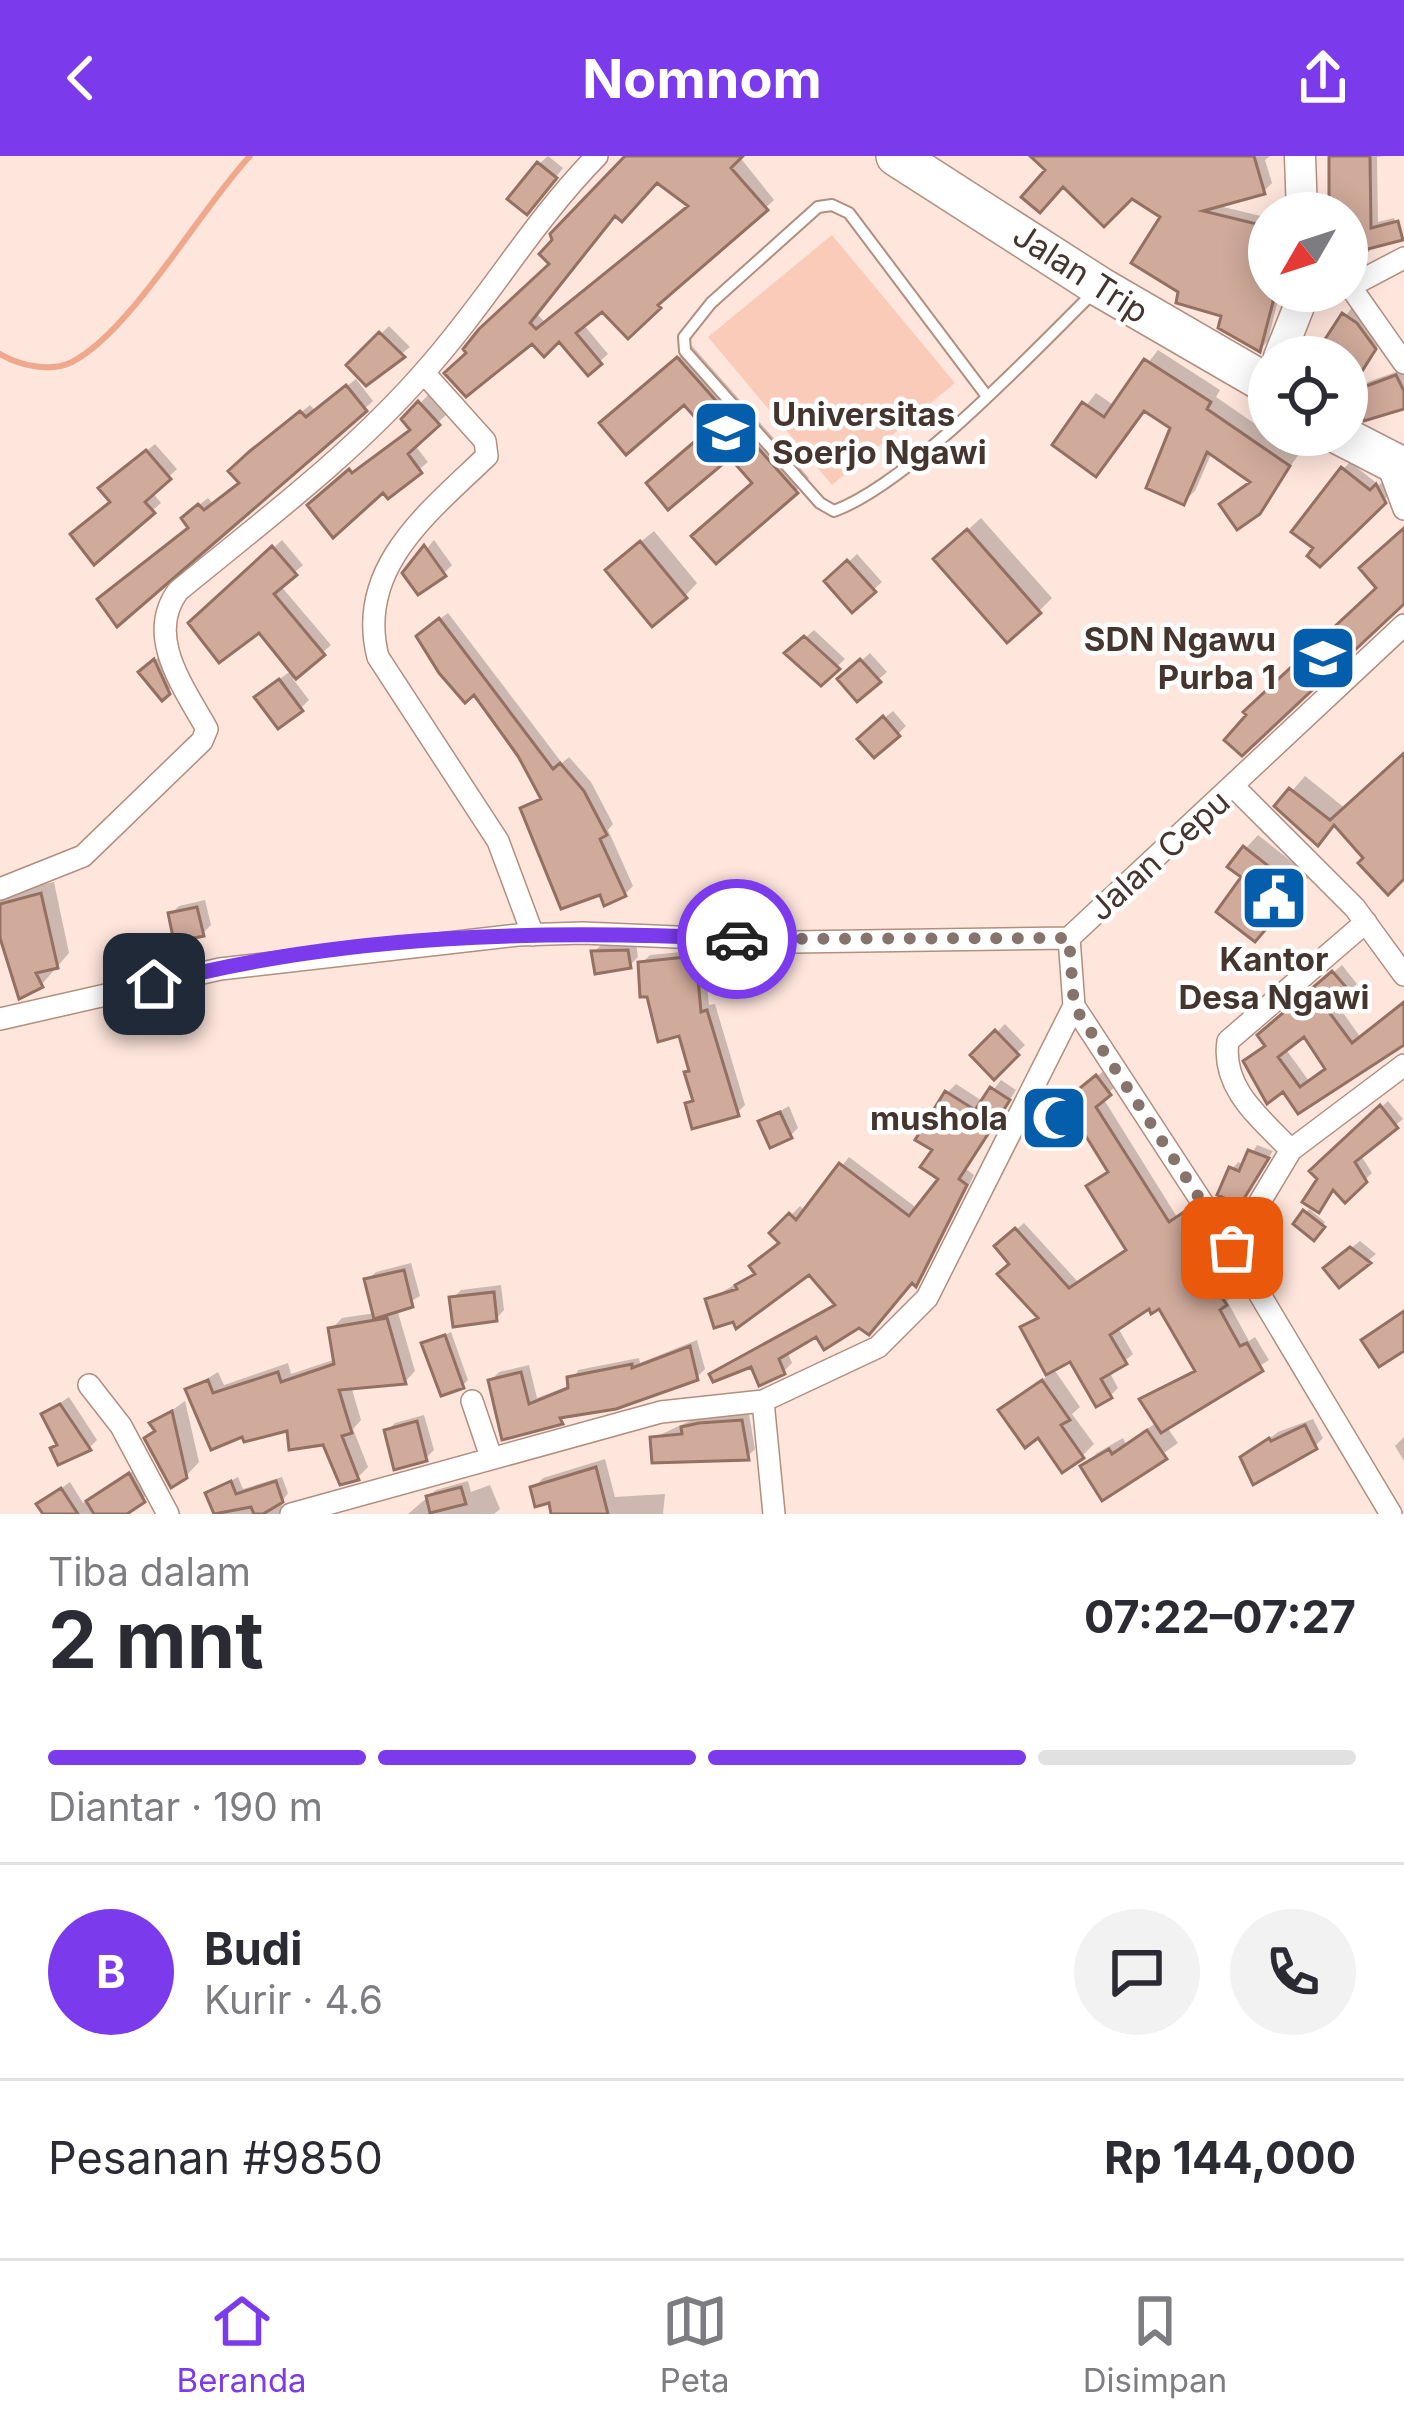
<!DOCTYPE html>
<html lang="id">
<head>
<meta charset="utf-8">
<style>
  :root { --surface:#fff; --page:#f2f2f3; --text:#2b2b33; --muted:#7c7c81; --line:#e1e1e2; --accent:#7c3aed }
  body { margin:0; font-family:Inter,sans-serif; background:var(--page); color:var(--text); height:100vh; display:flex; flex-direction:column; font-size:45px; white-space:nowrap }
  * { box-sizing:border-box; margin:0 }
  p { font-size:39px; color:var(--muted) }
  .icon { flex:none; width:66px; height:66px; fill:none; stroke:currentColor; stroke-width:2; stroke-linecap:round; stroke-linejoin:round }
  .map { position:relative; height:1358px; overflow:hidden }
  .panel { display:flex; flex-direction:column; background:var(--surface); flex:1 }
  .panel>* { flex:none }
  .needle { width:78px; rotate:231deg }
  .tools { position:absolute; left:1248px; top:36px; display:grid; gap:24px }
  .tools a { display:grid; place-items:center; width:120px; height:120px; border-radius:50%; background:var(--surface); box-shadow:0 6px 30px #0003; font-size:60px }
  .pin { position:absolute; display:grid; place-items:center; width:102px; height:102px; color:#fff; margin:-51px; border-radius:24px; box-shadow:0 6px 18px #0006 }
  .courier { position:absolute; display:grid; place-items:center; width:120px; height:120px; margin:-60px; border:9px solid #7c3aed; border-radius:50%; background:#fff; color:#222; box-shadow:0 3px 15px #0007 }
  .headline em { font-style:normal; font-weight:700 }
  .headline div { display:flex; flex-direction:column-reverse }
  .headline { display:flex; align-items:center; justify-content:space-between; height:204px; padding:0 48px }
  h1 { font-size:78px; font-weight:700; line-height:90px }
  .bar { display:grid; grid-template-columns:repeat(4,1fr); gap:18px 12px; align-content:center; height:144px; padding:0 48px }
  .bar i { height:15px; border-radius:9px; background:var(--line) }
  .bar .active { background:var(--accent) }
  .bar p { grid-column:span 4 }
  .line { display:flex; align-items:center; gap:30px; padding:0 48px; border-top:3px solid var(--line) }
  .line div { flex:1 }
  .round { display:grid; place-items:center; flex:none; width:126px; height:126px; border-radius:63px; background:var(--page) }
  header { display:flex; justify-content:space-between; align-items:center; height:156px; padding:0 48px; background:var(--accent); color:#fff; font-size:54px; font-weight:700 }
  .menu { display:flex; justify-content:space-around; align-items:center; height:168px; border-top:3px solid var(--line); background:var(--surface); font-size:33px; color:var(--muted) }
  .menu a { display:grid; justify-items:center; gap:6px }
  .menu .active { color:var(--accent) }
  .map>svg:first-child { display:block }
  .green { fill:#f9cbb8 }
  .shadow { fill:#0003; fill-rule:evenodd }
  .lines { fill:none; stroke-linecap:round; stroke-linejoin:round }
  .stream { stroke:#efa88b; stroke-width:6 }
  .building { fill:#d0aa9b; stroke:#937062; stroke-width:3; fill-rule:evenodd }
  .lane-casing { stroke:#b28e7f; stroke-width:14 }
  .street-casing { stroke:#b28e7f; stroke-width:24 }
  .secondary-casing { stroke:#b28e7f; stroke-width:33 }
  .highway-casing { stroke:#b28e7f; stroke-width:42 }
  .lane { stroke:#fff; stroke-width:10 }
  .street { stroke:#fff; stroke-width:21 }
  .secondary { stroke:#fff; stroke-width:30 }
  .highway { stroke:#fff; stroke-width:39 }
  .done { stroke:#85736c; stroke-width:12; stroke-dasharray:0 21.6 }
  .route { stroke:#7c3aed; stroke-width:15 }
  .labels { text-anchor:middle; stroke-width:9; stroke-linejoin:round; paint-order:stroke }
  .street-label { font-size:33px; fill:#44352f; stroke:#fff }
  .poi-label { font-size:33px; font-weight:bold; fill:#44352f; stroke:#fff; text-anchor:end }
</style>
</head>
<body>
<header><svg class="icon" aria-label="back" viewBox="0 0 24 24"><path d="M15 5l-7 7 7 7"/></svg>Nomnom<svg class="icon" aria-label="share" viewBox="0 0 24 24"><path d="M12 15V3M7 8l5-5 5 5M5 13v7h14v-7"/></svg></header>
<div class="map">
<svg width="1404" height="1358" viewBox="0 0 1404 1358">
  <rect width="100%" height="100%" fill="#ffe6dd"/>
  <!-- green -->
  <path class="green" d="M832 79 955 227 832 329 708 181Z"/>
  <!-- shadow -->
  <path class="shadow" d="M548 0 563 12 535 47 539 8Z
    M628 0H739L774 44 628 179 602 151 583 168 608 198 588 216 560 182 533 184 466 237 553 107 554 78ZM657 24 691 49 546 167 536 157 616 57Z
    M1029 0H1270L1265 4 1272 27 1264 35 1215 49 1269 62V135H1280L1268 185 1260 193 1225 158 1181 135 1164 60 1132 39 1063 27Z
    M1330 0H1385L1377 1 1378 66 1394 62 1403 80 1371 89 1370 95 1349 111 1347 57H1332Z
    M1355 147 1385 180 1347 236V201L1322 193Z
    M389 170 410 191 366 226 350 209Z
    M692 190 809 322 796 335 755 326 684 245 616 254Z
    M1158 194 1220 234 1216 241 1299 298 1258 356 1223 348 1253 324 1212 296 1195 335 1183 346 1173 271 1146 252 1096 317 1056 288 1096 237 1115 250Z
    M1404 213V249L1357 235 1365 227Z
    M356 223 373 245 364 253 192 371 193 354 208 342 213 348 242 326 262 288 310 249 316 255Z
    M428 239 446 259 414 288 428 306 388 339 413 272 405 263Z
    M155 288 177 313 152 336 161 347 95 405 113 345 110 325Z
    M1350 306 1379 329 1384 324 1391 337 1320 407 1343 313Z
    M981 362 1052 442 1039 455 950 390Z
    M654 375 697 427 685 440 622 401Z
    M282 384 303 409 280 429 331 489 293 523 309 544 301 552 266 533 292 514 259 473 192 468Z
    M434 384 452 409 444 417H406Z
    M857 398 882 426 852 453 828 425Z
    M448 457 562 607 569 601 591 626 613 668 608 674 633 730 625 738 601 735 523 652 543 640 428 472Z
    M814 474 845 503 821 526 788 497Z
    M163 497 176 527 162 540 142 516Z
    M870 497 887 516 857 542 841 523Z
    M893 555 906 570 898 578 869 575Z
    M1404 600V719L1367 702 1336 667 1279 650 1305 620 1346 653Z
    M1258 679 1310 720 1268 769 1245 721 1246 692Z
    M54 726 69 797 42 828 20 839 0 768V744L9 736Z
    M205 744 211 769 203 777 171 758 179 750Z
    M636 787 638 801 630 809 594 796 602 788Z
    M703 794 709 849 715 848 745 949 737 957 688 948 695 941 682 877 641 808 650 799Z
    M1342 809 1357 828 1336 847 1361 882 1404 847V884L1368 913 1365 910 1299 954 1268 889 1270 872ZM1305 877 1328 912 1309 925 1285 892Z
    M1005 868 1025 889 994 919 974 899Z
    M1105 914 1117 929 1103 942 1177 1061 1196 1048 1231 1100 1216 1114 1233 1139 1227 1145 1249 1185 1255 1181 1269 1204 1166 1270 1178 1287 1102 1341 1084 1310 1097 1297 1123 1282 1126 1288 1157 1266 1143 1244 1197 1213 1160 1149H1150L1117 1170 1133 1198 1110 1217 1118 1232 1110 1240 1071 1202 1053 1212 1080 1251 1072 1258 1094 1288 1082 1300 1039 1278 1002 1255 1050 1218 1024 1172 1040 1160 998 1090 1024 1067 1078 1126 1129 1093 1090 1030 1110 1015 1077 959 1051 949 1064 940 1067 944Z
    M1001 924 1016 934 966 1013 974 1019 924 1119 859 1168 817 1177 787 1195 792 1207 784 1215 753 1208 713 1218 837 1146 809 1115 708 1144 757 1116 782 1086 773 1077 800 1050 806 1056 849 1001 918 1053 942 1022 936 993 947 937 956 928 984 946Z
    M1388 945 1403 963 1360 998 1372 1017 1345 1043 1335 1032 1326 1046 1313 1015Z
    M789 950 798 972 790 980 761 966Z
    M1257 989 1273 995 1240 1046 1232 1013 1238 1006 1245 1009Z
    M1309 1053 1325 1066 1313 1081 1297 1067Z
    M1360 1085 1376 1098 1340 1128 1335 1105Z
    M411 1107 420 1140 397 1153 415 1215 405 1226 351 1230 361 1264 353 1273 368 1311 358 1321 325 1286 189 1234 218 1216 224 1229 288 1207 291 1218 336 1203 331 1173 342 1162 375 1157 367 1124 376 1116Z
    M501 1129 504 1154 496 1163 453 1142 461 1134Z
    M451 1176 468 1224 463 1229 425 1188Z
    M697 1184 705 1213 696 1222 504 1281 491 1224 499 1216 529 1209 537 1242 571 1229 578 1214 639 1202 640 1207Z
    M69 1241 97 1284 89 1292 53 1293 59 1287 44 1258Z
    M185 1245 199 1306 186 1320 153 1268Z
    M749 1258 755 1293 747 1301 653 1282 692 1264Z
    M424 1259 434 1294 426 1302 387 1275 395 1267Z
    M1313 1263 1323 1282 1315 1290 1244 1301 1278 1276Z
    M1404 1281V1305L1395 1290Z
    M605 1303 615 1341 665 1338 663 1358H554L551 1344 533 1332 543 1322Z
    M138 1312 151 1336 122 1358H46L40 1348 70 1326 83 1347Z
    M238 1321 243 1333 282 1321 288 1337 281 1347 285 1358H217L208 1337Z
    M468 1325 471 1336 490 1329 500 1353 494 1358H408L436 1334Z"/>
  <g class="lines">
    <!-- stream -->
    <path class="stream" d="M0 198C19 209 50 217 72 206 131 176 201 52 250 0"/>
  </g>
  <!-- building -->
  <path class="building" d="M625 0H743L731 12 768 54 658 149 661 152 628 183 602 156 576 177 602 208 588 220 559 186 544 201 532 188 466 241 444 217 466 197 463 193 479 173 549 108 539 98 552 84 550 78ZM657 27 688 50 536 173 530 167 615 60 622 66Z
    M1030 0H1254L1265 38 1203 55 1269 71 1273 146 1260 196 1218 172 1221 160 1176 147 1178 136 1131 107 1160 61 1132 43 1104 71 1063 31 1040 57 1021 41 1045 14Z
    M1329 0H1370L1371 72 1398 65 1403 84 1364 94 1363 106 1350 114 1347 57H1329Z
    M537 6 557 22 527 59 507 43Z
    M1342 157 1357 167 1376 193 1347 239V201L1318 194Z
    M379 176 405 201 366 230 346 209Z
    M677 201 798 337 716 408 691 380 752 327 730 302 668 354 646 327 707 275 684 249 626 299 599 267Z
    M1144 203 1211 246 1207 253 1290 310 1260 358 1237 374 1219 348 1250 326 1207 296 1184 349 1146 332 1170 272 1144 255 1096 321 1052 289 1082 246 1104 261Z
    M1396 219 1404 235V253L1364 265 1353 235Z
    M346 229 367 255 117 471 97 443 188 372 181 362 198 348 204 354 239 327 228 315 250 295 300 255 306 261Z
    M418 245 440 269 408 298 422 317 388 343 383 337 333 382 307 349 349 313 352 317 410 274 401 263Z
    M146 294 171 323 145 346 155 357 94 409 70 378 110 346 98 332Z
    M1341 311 1370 334 1376 328 1386 347 1320 411 1307 400 1313 392 1291 376Z
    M1404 372V448L1242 600 1224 584 1246 559 1243 556 1376 432 1359 412Z
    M967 373 1041 457 1007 487 933 403Z
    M640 385 687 442 652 471 605 414Z
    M424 389 446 420 418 439 402 417Z
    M272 390 297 419 274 438 325 499 296 523 259 477 219 507 188 467Z
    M847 404 876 436 852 457 824 425Z
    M439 462 553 613 560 607 584 635 607 679 600 683 626 740 604 750 600 739 561 753 520 652 541 643 518 600 474 539 465 547 439 517 416 480Z
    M804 480 840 513 821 530 784 497Z
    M154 503 170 538 162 545 138 516Z
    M860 503 881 526 857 546 837 523Z
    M279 523 303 555 278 573 254 541Z
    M883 560 900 580 874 602 857 583Z
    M1404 597V723L1388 739 1358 707 1363 702 1334 669 1318 690 1274 650 1289 632 1330 664Z
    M1243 690 1299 734 1255 786 1216 756 1241 721 1227 711Z
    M41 737 58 812 36 817 43 831 19 843 0 782V748Z
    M197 751 204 780 174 786 168 757Z
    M628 794 631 812 595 818 591 795Z
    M696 800 701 856 707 854 739 960 692 973 685 947 693 945 684 916 689 915 679 880 658 886 647 841H640L638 806Z
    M1332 815 1352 838 1329 856 1352 887 1404 846V889L1298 958 1283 936 1267 948 1243 905 1265 890 1257 879ZM1304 881 1325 913 1300 931 1278 901Z
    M995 874 1019 899 994 924 970 899Z
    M1096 919 1111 939 1096 951 1169 1066 1187 1054 1225 1110 1209 1122 1227 1149 1220 1154 1240 1190 1247 1187 1263 1215 1161 1277 1139 1243 1195 1215 1159 1153 1151 1158 1149 1153 1110 1179 1127 1208 1101 1223 1112 1242 1096 1251 1070 1206 1046 1219 1020 1171 1038 1162 997 1118 1009 1108 994 1090 1015 1072 1069 1132 1126 1094 1086 1030 1108 1016 1076 964 1053 978 1039 956 1055 945 1058 950Z
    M990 931 1010 944 959 1023 967 1029 916 1131 912 1127 869 1179 859 1172 824 1194 816 1181 779 1203 785 1218 759 1230 751 1211 713 1226 709 1218 835 1149 809 1119 736 1173 733 1166 714 1172 705 1143 737 1133 735 1129 755 1118 749 1110 779 1087 769 1077 789 1057 796 1064 839 1007 909 1060 938 1023 920 1011 932 994 915 984 945 935 975 954Z
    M1380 949 1398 972 1355 1006 1367 1026 1345 1047 1333 1034 1319 1057 1302 1046 1317 1023 1309 1015Z
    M780 956 792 982 770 992 758 965Z
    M1248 994 1269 1002 1240 1049 1217 1039 1229 1011 1239 1015Z
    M1303 1054 1325 1071 1314 1085 1293 1068Z
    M1350 1091 1371 1107 1339 1132 1323 1112Z
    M404 1114 413 1151 374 1163 364 1123Z
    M494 1136 497 1165 453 1171 449 1141Z
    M1404 1155V1195L1379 1211 1361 1184Z
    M387 1162 406 1228 339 1234 352 1277 342 1280 359 1324 340 1329 323 1289 289 1294 287 1275 244 1286 242 1281 211 1294 185 1233 208 1224 213 1237 278 1216 281 1226 334 1208 328 1172Z
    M445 1179 464 1232 441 1240 421 1187Z
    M690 1190 698 1224 616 1253 560 1262 563 1268 502 1284 488 1224 521 1216 529 1248 568 1232 567 1221 632 1208V1212Z
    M1042 1224 1070 1264 1061 1269 1084 1302 1062 1317 1038 1282 1025 1292 998 1254Z
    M60 1248 91 1294 58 1309 50 1292 57 1289 41 1258Z
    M172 1255 187 1322 171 1332 144 1282 155 1275 149 1267Z
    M742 1264 749 1304 652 1307 650 1281 682 1278 681 1271 699 1267Z
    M417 1265 427 1305 394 1314 384 1274Z
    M1305 1269 1317 1293 1253 1329 1240 1301 1269 1282 1271 1285Z
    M1147 1274 1167 1303 1102 1345 1080 1310 1109 1293 1112 1298Z
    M596 1311 608 1358H551L549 1347 535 1351 530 1331Z
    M129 1317 145 1346 127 1358H94L86 1345Z
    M231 1325 236 1338 276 1325 283 1346 263 1358H254L251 1351 214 1358 205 1337Z
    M461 1331 466 1348 430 1357 426 1340Z
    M61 1332 78 1358H43L36 1348Z"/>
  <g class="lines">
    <!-- lane casing -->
    <g class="lane-casing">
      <path id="lane" d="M986 239 849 57 832 49 818 51 711 147 684 181 685 195 820 347 834 355C910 327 1032 197 1093 137"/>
    </g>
    <!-- street casing -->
    <g class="street-casing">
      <path id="street" d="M1347 132 1404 102
        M1352 133 1404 207
        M424 217 485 285 487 300C429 356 355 412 378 501L498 685 533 779
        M1386 304 1404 353
        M1234 631 1355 752 1404 819
        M0 733 83 700 202 585 207 573C183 530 145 480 178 435 263 365 352 299 425 215 487 146 532 66 597 0
        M1074 850 1232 1092 1391 1358
        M0 863 220 813 518 779 583 777 793 786 1069 782 1404 469
        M1291 994C1260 962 1221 932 1228 885L1366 766
        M1232 1092 1291 994 1404 909
        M89 1229 121 1270 168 1358
        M472 1245 491 1301
        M763 1245 774 1358
        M291 1358 661 1256 763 1245 878 1191 927 1142 1074 850 1069 782"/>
    </g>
    <!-- secondary casing -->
    <g class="secondary-casing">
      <path id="secondary" d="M1300 0 1302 57
        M1279 201 1305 135"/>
    </g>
    <!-- highway casing -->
    <g class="highway-casing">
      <path id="highway" d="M896 0 1100 131 1269 229
        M1340 279 1404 312"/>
    </g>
    <!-- lane -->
    <use href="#lane" class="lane"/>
    <!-- street -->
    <use href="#street" class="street"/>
    <!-- secondary -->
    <use href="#secondary" class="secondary"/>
    <!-- highway -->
    <use href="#highway" class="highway"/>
  </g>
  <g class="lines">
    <!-- done -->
    <path class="done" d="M737 783 1069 782 1074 850 1232 1092"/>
    <!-- route -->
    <path class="route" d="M154 828C341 778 545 773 737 783"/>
  </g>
  <!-- icons -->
  <defs>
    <g id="university-square" transform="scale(3.45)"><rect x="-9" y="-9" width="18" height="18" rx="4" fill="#055eac" stroke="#fff"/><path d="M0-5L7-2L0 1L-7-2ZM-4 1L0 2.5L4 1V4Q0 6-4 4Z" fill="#fff"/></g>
    <g id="school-square" transform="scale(3.45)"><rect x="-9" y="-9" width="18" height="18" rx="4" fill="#055eac" stroke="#fff"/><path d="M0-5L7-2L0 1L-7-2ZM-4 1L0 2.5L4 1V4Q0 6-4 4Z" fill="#fff"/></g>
    <g id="civic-square" transform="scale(3.45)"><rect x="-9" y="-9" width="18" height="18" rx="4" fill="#055eac" stroke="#fff"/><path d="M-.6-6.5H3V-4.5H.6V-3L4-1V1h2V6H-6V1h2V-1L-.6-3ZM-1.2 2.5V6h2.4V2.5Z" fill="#fff"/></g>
    <g id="mosque-square" transform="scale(3.45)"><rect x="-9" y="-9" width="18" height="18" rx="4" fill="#055eac" stroke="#fff"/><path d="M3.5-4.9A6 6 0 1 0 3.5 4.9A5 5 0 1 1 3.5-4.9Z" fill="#fff"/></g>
  </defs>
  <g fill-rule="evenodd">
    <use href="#university-square" x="726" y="277"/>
    <use href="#school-square" x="1323" y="502"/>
    <use href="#civic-square" x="1274" y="742"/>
    <use href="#mosque-square" x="1054" y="962"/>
  </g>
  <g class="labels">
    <!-- street labels -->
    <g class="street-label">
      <text transform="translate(1081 117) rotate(33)" y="12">Jalan Trip</text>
      <text transform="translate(1159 699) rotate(-42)" y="12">Jalan Cepu</text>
    </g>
    <!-- poi labels -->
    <g class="poi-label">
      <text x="772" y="270" text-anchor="start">Universitas<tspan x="772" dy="38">Soerjo Ngawi</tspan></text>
      <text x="1276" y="495">SDN Ngawu<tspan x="1276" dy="38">Purba 1</tspan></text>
      <text x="1274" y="815" text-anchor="middle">Kantor<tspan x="1274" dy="38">Desa Ngawi</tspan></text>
      <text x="1008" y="974">mushola</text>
    </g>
  </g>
</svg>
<div class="tools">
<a><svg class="needle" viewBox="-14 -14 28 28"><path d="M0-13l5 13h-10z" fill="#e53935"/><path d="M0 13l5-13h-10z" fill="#7c7c81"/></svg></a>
<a><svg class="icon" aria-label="locate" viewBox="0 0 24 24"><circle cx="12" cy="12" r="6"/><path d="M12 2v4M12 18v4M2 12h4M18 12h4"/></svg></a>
</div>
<div class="pin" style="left:1232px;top:1092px;background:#ea580c"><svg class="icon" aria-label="bag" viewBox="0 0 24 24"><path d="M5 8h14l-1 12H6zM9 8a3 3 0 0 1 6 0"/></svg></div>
<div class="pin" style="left:154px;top:828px;background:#1f2937"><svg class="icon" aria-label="home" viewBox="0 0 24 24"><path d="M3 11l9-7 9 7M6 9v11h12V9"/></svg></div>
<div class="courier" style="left:737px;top:783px"><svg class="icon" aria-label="car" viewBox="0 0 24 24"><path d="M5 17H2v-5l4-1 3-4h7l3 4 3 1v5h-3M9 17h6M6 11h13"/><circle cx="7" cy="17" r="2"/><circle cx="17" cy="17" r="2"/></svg></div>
</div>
<section class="panel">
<div class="headline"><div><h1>2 mnt</h1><p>Tiba dalam</p></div><em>07:22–07:27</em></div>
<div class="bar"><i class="active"></i><i class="active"></i><i class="active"></i><i></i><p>Diantar · 190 m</p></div>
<div class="line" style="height:216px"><b class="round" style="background:var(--accent);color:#fff">B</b><div><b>Budi</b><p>Kurir · 4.6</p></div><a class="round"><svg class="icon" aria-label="chat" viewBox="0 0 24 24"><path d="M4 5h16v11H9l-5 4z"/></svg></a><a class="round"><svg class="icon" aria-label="phone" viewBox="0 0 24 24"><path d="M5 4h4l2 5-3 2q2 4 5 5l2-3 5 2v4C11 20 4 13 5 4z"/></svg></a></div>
<div class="line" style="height:156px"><div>Pesanan #9850</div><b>Rp 144,000</b></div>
</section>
<nav class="menu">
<a class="active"><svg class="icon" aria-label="home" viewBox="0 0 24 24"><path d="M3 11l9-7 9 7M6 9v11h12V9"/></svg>Beranda</a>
<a><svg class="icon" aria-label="map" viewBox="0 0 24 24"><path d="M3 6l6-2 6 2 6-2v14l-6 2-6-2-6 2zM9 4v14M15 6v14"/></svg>Peta</a>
<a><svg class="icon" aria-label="saved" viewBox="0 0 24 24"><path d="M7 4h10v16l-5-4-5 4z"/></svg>Disimpan</a>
</nav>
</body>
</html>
